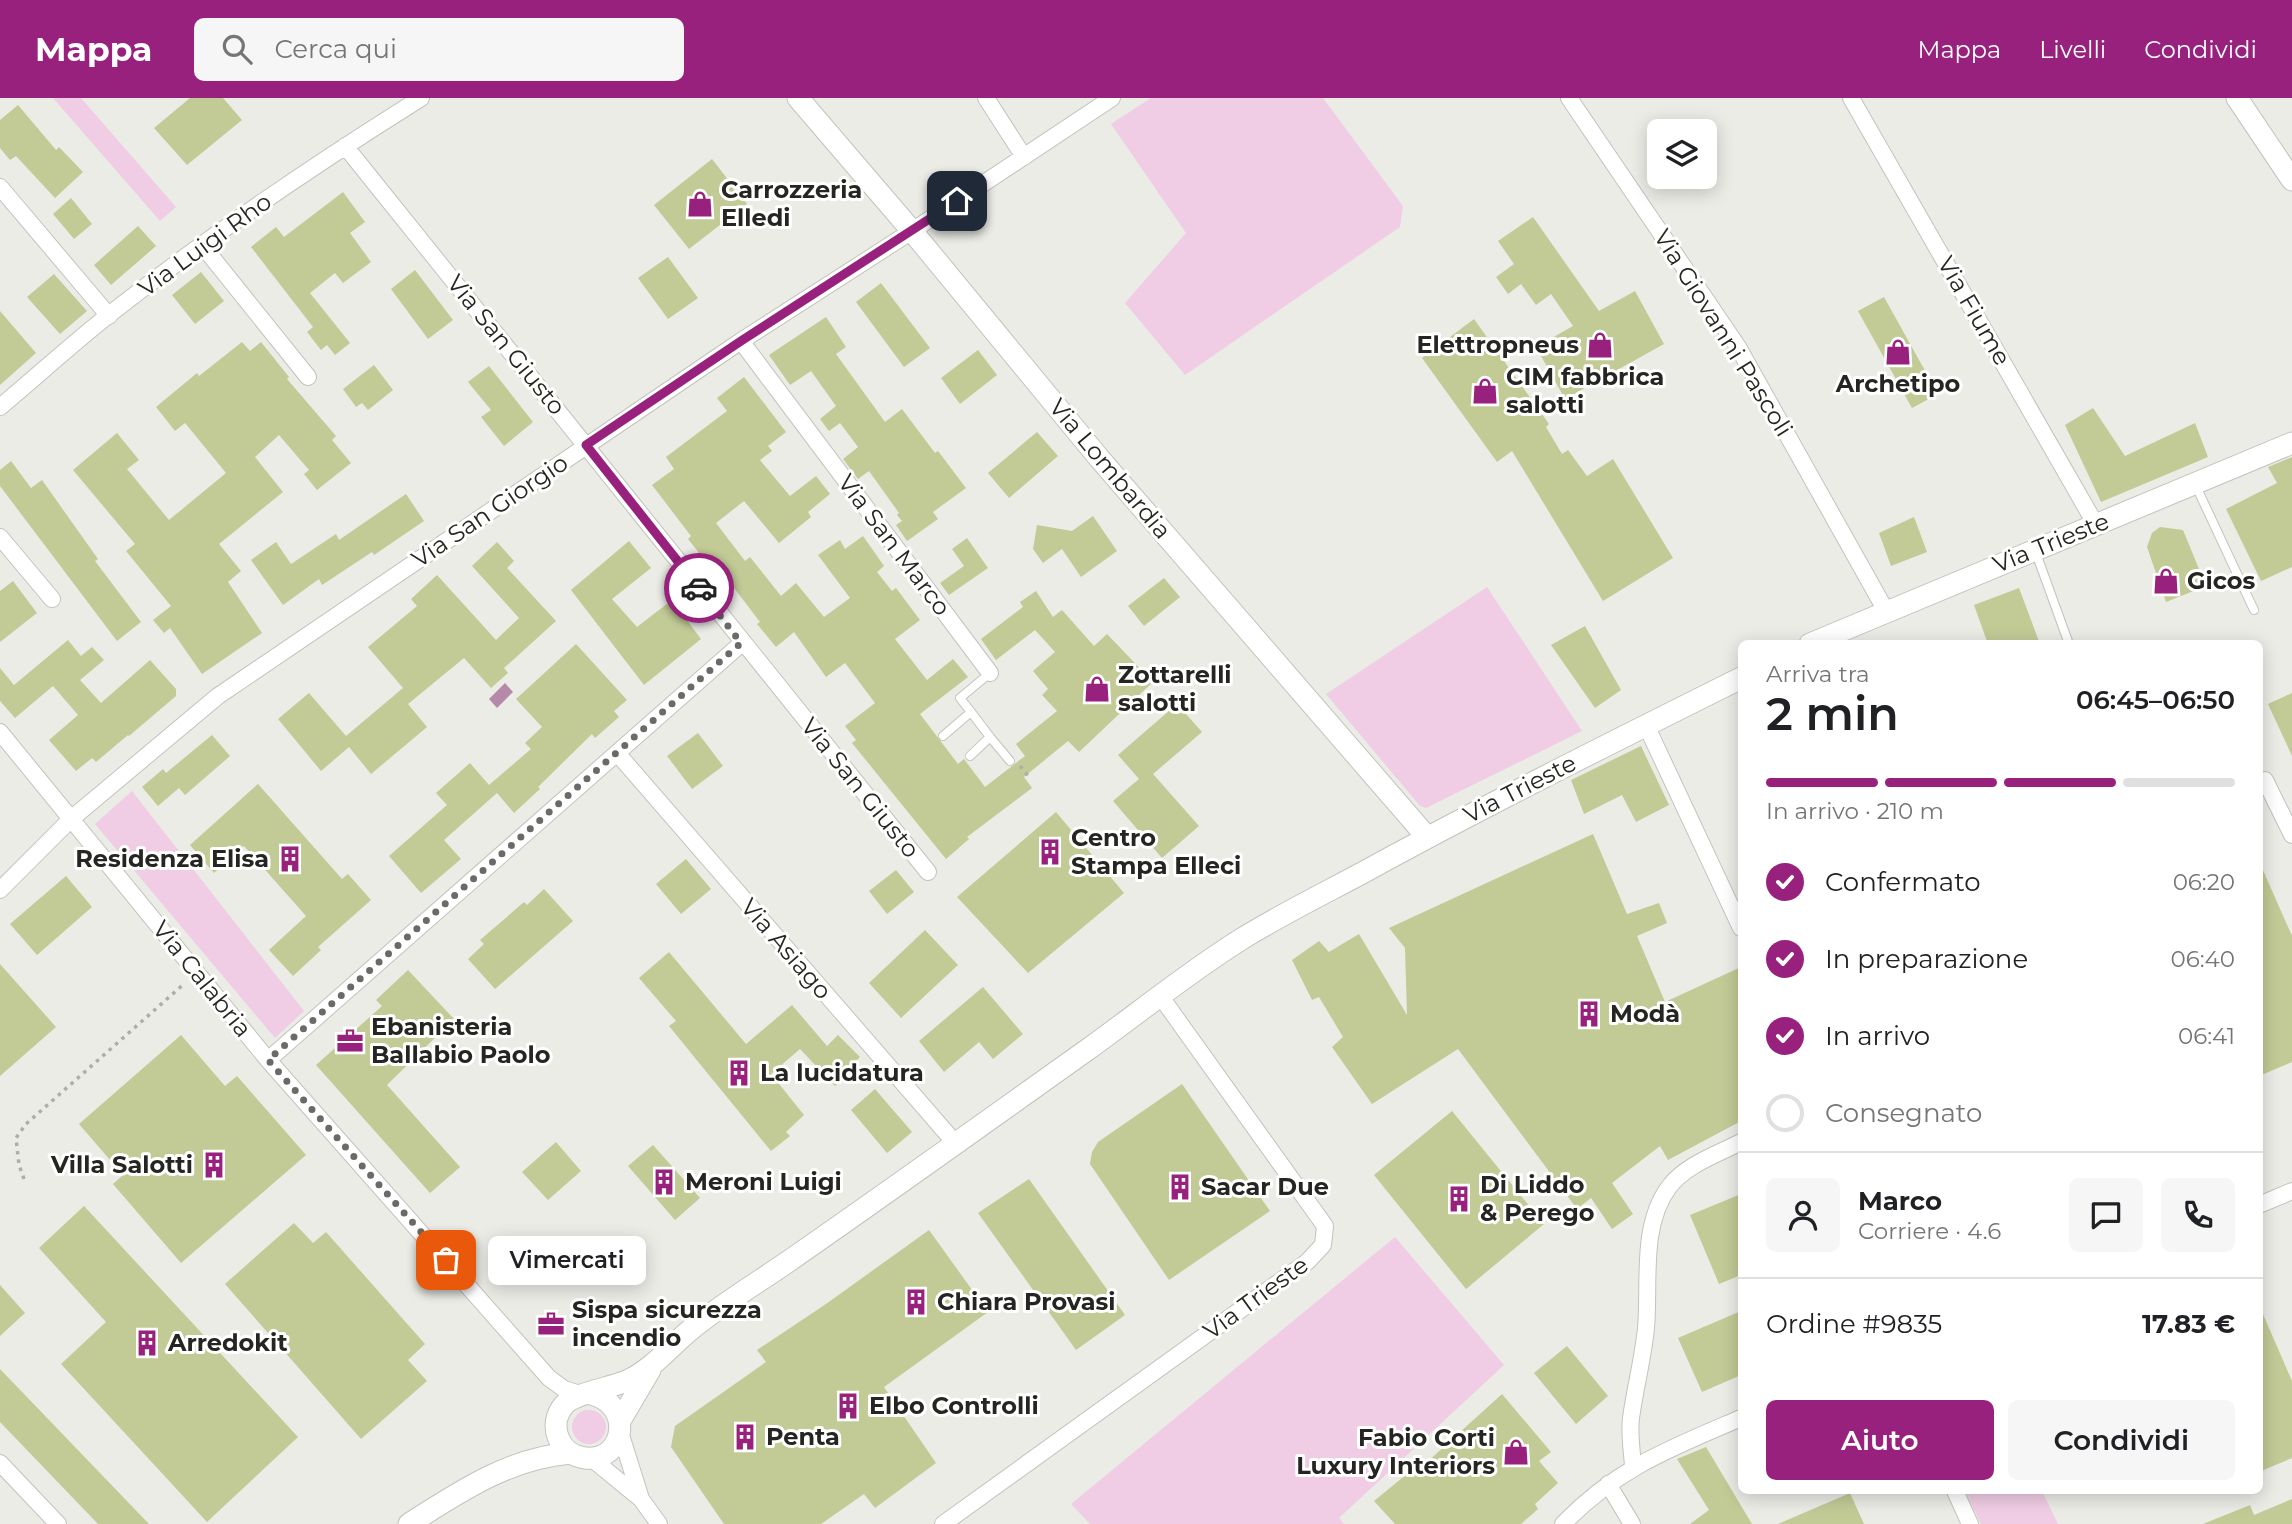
<!DOCTYPE html>
<html lang="it">
<head>
<meta charset="utf-8">
<style>
  :root { --surface:#fff; --page:#f6f6f6; --text:#202124; --muted:#757577; --line:#e0e0e0; --accent:#98217d }
  body { margin:0; font-family:Montserrat,sans-serif; background:var(--page); color:var(--text); height:100vh; display:flex; flex-direction:column; font-size:26px; white-space:nowrap }
  * { box-sizing:border-box; margin:0 }
  p { font-size:23px; color:var(--muted) }
  .icon { flex:none; width:38px; height:38px; fill:none; stroke:currentColor; stroke-width:2; stroke-linecap:round; stroke-linejoin:round }
  .map { position:relative; flex:1; overflow:hidden }
  .side { position:absolute; left:1738px; top:542px; width:525px; height:854px; display:flex; flex-direction:column; background:var(--surface); border-radius:10px; box-shadow:0 4px 18px #0003 }
  .side>* { flex:none }
  .tools { position:absolute; left:1647px; top:21px; display:grid; gap:14px }
  .tools a { display:grid; place-items:center; width:70px; height:70px; border-radius:10px; background:var(--surface); box-shadow:0 4px 18px #0003; font-size:35px }
  .pin { position:absolute; display:grid; place-items:center; width:60px; height:60px; color:#fff; margin:-30px; border-radius:14px; box-shadow:0 4px 10px #0006 }
  .courier { position:absolute; display:grid; place-items:center; width:70px; height:70px; margin:-35px; border:5px solid #98217d; border-radius:50%; background:#fff; color:#222; box-shadow:0 2px 9px #0007 }
  .bubble { position:absolute; height:49px; border-radius:10px; background:var(--surface); box-shadow:0 4px 18px #0003; font-size:23px; font-weight:600; line-height:49px; text-align:center }
  .headline em { font-style:normal; font-weight:600 }
  .headline div { display:flex; flex-direction:column-reverse }
  .headline { display:flex; align-items:center; justify-content:space-between; height:119px; padding:0 28px }
  h1 { font-size:46px; font-weight:600; line-height:52px }
  .bar { display:grid; grid-template-columns:repeat(4,1fr); gap:10px 7px; align-content:center; height:84px; padding:0 28px }
  .bar i { height:9px; border-radius:5px; background:var(--line) }
  .bar .selected { background:var(--accent) }
  .bar p { grid-column:span 4 }
  .line { display:flex; align-items:center; gap:18px; padding:0 28px; border-top:2px solid var(--line) }
  .line div { flex:1 }
  .round { display:grid; place-items:center; flex:none; width:74px; height:74px; border-radius:10px; background:var(--page) }
  ol { padding:0 28px; list-style:none }
  li { display:flex; align-items:center; gap:21px; height:77px }
  li p { margin-inline-start:auto }
  li .icon { padding:7px; border-radius:50%; background:var(--accent); color:#fff; stroke-width:4 }
  li:last-child { color:var(--muted) }
  li i { width:38px; height:38px; border:4px solid var(--line); border-radius:50% }
  .primary-button { display:flex; gap:14px; margin-top:auto; padding:14px 28px }
  .primary-button a { flex:1; height:80px; border-radius:10px; background:var(--accent); color:#fff; font-size:28px; font-weight:600; line-height:80px; text-align:center }
  .primary-button a+a { background:var(--page); color:var(--text) }
  header { display:flex; align-items:center; gap:42px; box-sizing:border-box; height:98px; padding:0 35px; background:var(--accent); color:#fff }
  header strong { font-size:33px }
  nav { display:flex; gap:38px; margin-inline-start:auto; font-size:24px }
  .search { width:490px; height:63px; background:var(--page); display:flex; align-items:center; gap:18px; box-sizing:border-box; padding:0 24px; border-radius:10px; color:var(--muted); font-size:26px }
  .map>svg:first-child { display:block }
  .green { fill:#f0cde4 }
  .water { fill:#b789a8 }
  .building { fill:#c2ca96 }
  .lines { fill:none; stroke-linecap:round; stroke-linejoin:round }
  .service-casing { stroke:#c2c3bd; stroke-width:10 }
  .minor-casing { stroke:#c2c3bd; stroke-width:18 }
  .tertiary-casing { stroke:#c2c3bd; stroke-width:23 }
  .path { stroke:#adaea9; stroke-width:3.5; stroke-dasharray:3.5 5; stroke-linecap:butt }
  .service { stroke:#fff; stroke-width:8 }
  .minor { stroke:#fff; stroke-width:16 }
  .tertiary { stroke:#fff; stroke-width:21 }
  .done { stroke:#6a6b67; stroke-width:7; stroke-dasharray:0 12.6 }
  .route { stroke:#98217d; stroke-width:9 }
  .labels { text-anchor:middle; stroke-width:6; stroke-linejoin:round; paint-order:stroke }
  .poi-label { font-size:24px; font-weight:bold; fill:#252623; stroke:#fffffe; text-anchor:start }
  .street-label { font-size:24px; fill:#252623; stroke:#fffffe }
</style>
</head>
<body>
<header>
<strong>Mappa</strong>
<div class="search"><svg class="icon" aria-label="search" viewBox="0 0 24 24"><circle cx="10" cy="10" r="6"/><path d="M15 15l6 6"/></svg>Cerca qui</div>
<nav><a>Mappa</a><a>Livelli</a><a>Condividi</a></nav>
</header>
<div class="map">
<svg width="2292" height="1426" viewBox="0 0 2292 1426">
  <rect width="100%" height="100%" fill="#ebece6"/>
  <!-- green -->
  <path class="green" d="M53 0H81L176 109 160 123Z
    M1151 0H1323L1403 108 1400 129 1185 277 1125 205 1186 135 1111 26Z
    M1487 489 1582 633 1426 710 1420 708 1326 596Z
    M132 693 304 913 275 940 95 726Z
    M1395 1139 1504 1267 1339 1420 1344 1426H1090L1071 1406Z
    M572 1329a17 17 0 1 1 34 0a17 17 0 1 1-34 0Z
    M1965 1393H2042L2058 1426H1981Z"/>
  <!-- water -->
  <path class="water" d="M505 585 513 594 497 610 489 601Z"/>
  <!-- building -->
  <path class="building" d="M190 0H223L242 22 187 67 154 30Z
    M18 7 56 52 59 49 83 74 55 100 16 58 10 62 0 50V22Z
    M712 61 747 106 689 151 654 107Z
    M343 94 365 124 350 135 371 164 343 185 335 175 310 195 350 245 335 257 327 247 321 252 307 234 313 229 251 149 276 129 284 139Z
    M71 100 92 126 74 141 53 116Z
    M1533 119 1599 213 1635 193 1664 246 1565 301 1536 249 1573 228 1551 196 1536 207 1521 186 1508 196 1496 179 1514 166 1498 143Z
    M138 128 156 148 111 187 94 167Z
    M668 159 698 200 668 221 638 180Z
    M415 172 453 222 428 241 391 191Z
    M201 174 224 203 195 226 172 197Z
    M54 176 87 213 60 236 27 199Z
    M881 185 930 250 904 269 856 204Z
    M1884 199 1938 296 1912 310 1858 213Z
    M0 213 36 255 0 287Z
    M826 219 846 249 836 256 885 324 902 311 935 355 938 353 966 390 933 414 938 421 907 443 896 427 902 423 897 417 899 415 869 373 858 381 843 361 858 349 840 325 829 333 820 321 836 308 811 273 790 287 769 257Z
    M1474 221 1549 326 1546 329 1562 356 1568 352 1587 378 1613 361 1673 460 1603 503 1512 353 1497 364 1422 260Z
    M242 244 250 253 261 244 289 279 287 281 336 338 332 342 351 365 317 392 304 376 309 372 279 337 255 359 283 394 219 446 241 473 228 484 262 535 202 576 170 530 164 535 153 522 171 508 126 453 135 446 73 372 117 335 139 362 127 371 169 422 226 375 185 325 175 333 156 309 197 275 199 278Z
    M978 252 997 277 960 306 941 280Z
    M374 267 393 292 368 312 362 305 356 309 343 291Z
    M489 268 533 324 504 348 481 319 491 312 468 284Z
    M744 279 786 334 768 348 772 353 760 362 790 398 816 378 830 396 808 414 811 419 779 445 744 403 716 425 745 463 750 459 781 498 796 485 824 519 850 500 818 457 840 442 845 451 863 438 884 468 877 474 892 493 896 490 920 522 895 541 927 582 953 561 968 579 920 616 958 666 964 661 985 689 1025 658 1016 646 1057 613 1042 597 1048 591 1033 573 1055 554 1035 532 996 562 981 541 1023 509 1020 504 1036 493 1053 519 1062 512 1094 548 1107 536 1153 584 1079 654 1068 643 1024 679 1032 690 967 739 969 741 946 761 852 645 856 642 845 628 875 605 845 565 826 579 794 534 776 549 757 526 760 524 712 461 707 465 688 441 691 438 652 387 674 371 666 359 727 313 717 300Z
    M2093 310 2125 358 2195 325 2208 359 2101 404 2065 327Z
    M1037 334 1058 358 1009 400 988 375Z
    M2292 359V469L2261 483 2226 411 2277 385 2268 369Z
    M11 363 31 390 42 382 98 461 95 463 141 524 117 543 0 388V372Z
    M406 396 424 423 374 457 372 454 322 487 319 481 283 507 251 462 276 444 291 466 336 436 339 442Z
    M1093 418 1117 453 1081 479 1062 451 1043 465 1033 451 1037 427 1072 433Z
    M1914 419 1927 454 1891 468 1879 435Z
    M2160 429 2183 432 2206 488 2166 504 2147 449 2152 435Z
    M967 440 988 470 949 497 940 485 964 468 952 451Z
    M629 443 651 470 612 501 637 529 672 502 701 541 644 587 571 492Z
    M497 444 514 463 507 470 556 523 504 570 508 575 491 590 464 560 408 606 427 629 371 676 349 649 321 673 278 621 309 595 346 638 403 590 368 549 417 508 411 501 437 477 496 542 519 520 472 468Z
    M1164 480 1180 499 1144 528 1128 508Z
    M13 483 37 515 0 544V493Z
    M2019 490 2040 546H1988L1974 507Z
    M1585 528 1621 592 1595 610 1551 547Z
    M68 542 81 558 92 549 104 562 80 582 101 605 150 562 176 591V598L129 638 128 637 96 664 92 660 76 673 49 642 78 617 53 588 15 620 0 603V570L14 587Z
    M576 546 627 602 614 613 619 619 595 640 592 636 538 689 540 691 514 715 497 695 444 742 461 761 421 795 389 758 447 707 436 695 470 665 489 687 531 651 525 645 542 629 516 601Z
    M2292 595V658L2268 606Z
    M1177 606 1202 634 1153 676 1199 728 1162 760 1113 703 1139 681 1118 657Z
    M698 635 723 668 692 691 667 658Z
    M212 637 230 658 185 697 179 690 158 708 142 689 163 671 166 675Z
    M1641 648 1669 707 1636 724 1622 697 1584 716 1571 682Z
    M258 686 342 781 348 776 371 802 318 849 321 852 293 878 269 852 306 818 244 748 214 775 190 747Z
    M1056 714 1124 795 1028 875 957 799Z
    M1593 736 1627 816 1659 805 1667 825 1637 838 1665 904 1741 869V1023L1668 1062 1660 1048 1612 1085 1633 1116 1612 1131 1591 1100 1577 1111 1458 951 1372 1006 1332 949 1343 939 1319 899 1312 902 1292 862 1319 843 1329 854 1359 836 1407 917 1405 850 1389 830Z
    M686 761 711 791 681 816 656 786Z
    M2259 763 2292 838V964L2259 978Z
    M896 772 914 794 887 816 869 793Z
    M66 778 92 809 37 857 10 826Z
    M544 791 573 823 495 891 468 861 484 846 480 842 494 830 524 804 527 807Z
    M925 832 958 867 901 920 869 885Z
    M669 854 746 946 792 907 827 948 838 937 860 959 846 973 848 976 835 988 800 951 771 976 804 1017 786 1034 790 1038 771 1053 669 928 676 923 639 880Z
    M0 866 56 929 0 978Z
    M408 872 454 921 387 987 460 1069 430 1095 316 967 382 908 376 902Z
    M983 889 1023 936 993 961 979 944 944 974 919 943Z
    M181 937 225 988 237 978 306 1057 181 1165 113 1086 123 1077 79 1026Z
    M1182 986 1270 1113 1169 1182 1090 1066 1092 1054 1098 1044Z
    M875 991 912 1034 887 1055 851 1012Z
    M1452 1013 1544 1126 1466 1191 1374 1077Z
    M556 1044 581 1073 548 1102 522 1074Z
    M653 1047 700 1100 675 1122 628 1068Z
    M1029 1081 1125 1217 1076 1252 978 1115Z
    M1741 1096V1177L1719 1186 1690 1117Z
    M84 1108 298 1339 207 1424 61 1266 106 1224 39 1150Z
    M294 1125 313 1145 326 1134 425 1246 408 1262 427 1283 361 1341 225 1186Z
    M929 1132 988 1214 884 1289 936 1365 875 1410 864 1396 821 1426H724L671 1349 675 1328 766 1264 757 1252 826 1206Z
    M0 1187 25 1215 0 1238Z
    M2259 1207 2292 1283V1360L2259 1374Z
    M1741 1213V1277L1702 1294 1678 1240Z
    M1567 1248 1608 1298 1576 1326 1534 1275Z
    M0 1271 149 1426H98L0 1324Z
    M1502 1296 1551 1354 1539 1363 1558 1385 1535 1406 1538 1411 1521 1426H1395L1374 1403 1424 1362 1426 1365Z
    M1706 1349 1752 1426H1690L1709 1412 1677 1361Z
    M1850 1395 1864 1426H1778Z
    M2292 1401V1426H2203L2250 1407 2254 1417Z"/>
  <g class="lines">
    <!-- service casing -->
    <g class="service-casing">
      <path id="service" d="M2195 386 2254 512
        M2036 455 2069 546
        M943 638 971 614 960 600 990 575
        M990 639 1010 663
        M970 658 990 639 971 614"/>
    </g>
    <!-- minor casing -->
    <g class="minor-casing">
      <path id="minor" d="M986 0 1024 59
        M1569 0 1738 249 1886 513
        M1851 0 2096 427
        M345 48C541 289 732 533 928 774
        M0 89 109 218
        M202 147 308 279
        M741 243 990 575
        M0 309C37 278 72 246 110 216 209 138 314 67 421 0
        M0 439 52 501
        M1646 627 1741 830
        M0 634 268 962 549 1280 564 1291 580 1296
        M617 655 956 1046
        M2265 682 2292 737
        M0 792 71 721 218 598 741 243 912 133 1112 0
        M268 962 742 545
        M2259 1107 2292 1093
        M620 1334 641 1401 659 1426
        M591 1360 641 1401
        M0 1365 58 1426
        M1633 1368C1632 1353 1629 1336 1631 1320 1635 1290 1643 1261 1646 1230 1650 1185 1640 1128 1669 1089 1685 1067 1718 1056 1741 1044
        M1608 1386 1632 1426
        M1955 1393 1970 1426
        M943 1426 1307 1164 1323 1147 1325 1128 1161 899
        M1563 1426C1617 1370 1671 1350 1741 1320"/>
    </g>
    <!-- tertiary casing -->
    <g class="tertiary-casing">
      <path id="tertiary" d="M798 0 912 133 1099 360 1427 739
        M2237 0 2292 82
        M1810 546 2292 345
        M591 1296C634 1306 626 1364 585 1360 559 1357 547 1327 564 1307 574 1295 612 1290 629 1282 653 1270 669 1250 689 1233 719 1208 754 1187 786 1165 887 1095 987 1023 1087 952 1137 916 1189 874 1240 842 1280 817 1323 796 1364 774 1488 706 1615 643 1741 580
        M620 1323 650 1272
        M409 1426C459 1394 509 1360 571 1355"/>
    </g>
    <!-- path -->
    <path class="path" d="M1020 668 1029 679
      M24 1081 19 1067 16 1040 26 1026 185 885"/>
    <!-- service -->
    <use href="#service" class="service"/>
    <!-- minor -->
    <use href="#minor" class="minor"/>
    <!-- tertiary -->
    <use href="#tertiary" class="tertiary"/>
  </g>
  <g class="lines">
    <!-- done -->
    <path class="done" d="M446 1162 268 962 741 545 699 490"/>
    <!-- route -->
    <path class="route" d="M699 490 586 347 741 243 957 103"/>
  </g>
  <!-- icons -->
  <defs>
    <g id="shop-bare" transform="scale(2.1)"><path d="M-5-2.5h2.3a2.7 3.5 0 0 1 5.4 0H5L5.5 6h-11ZM-1.5-2.5h3a1.5 2.3 0 0 0-3 0Z" fill="#98217d" stroke="#fffffe" stroke-width="2.5" paint-order="stroke"/></g>
    <g id="building-bare" transform="scale(2.1)"><path d="M-4-6H4V6H1V3H-1V6H-4ZM-2.5-4.3h1.7v1.8h-1.7ZM.8-4.3h1.7v1.8H.8ZM-2.5-1h1.7V.8h-1.7ZM.8-1h1.7V.8H.8Z" fill="#98217d" stroke="#fffffe" stroke-width="2.5" paint-order="stroke"/></g>
    <g id="office-bare" transform="scale(2.1)"><path d="M-6-3h4V-5.5h4V-3h4V5H-6ZM-1-4.5V-3h2v-1.5ZM-6 0V1H6V0Z" fill="#98217d" stroke="#fffffe" stroke-width="2.5" paint-order="stroke"/></g>
  </defs>
  <g fill-rule="evenodd">
    <use href="#shop-bare" x="700" y="106"/>
    <use href="#shop-bare" x="1600" y="247"/>
    <use href="#shop-bare" x="1898" y="254"/>
    <use href="#shop-bare" x="1485" y="293"/>
    <use href="#shop-bare" x="2166" y="483"/>
    <use href="#shop-bare" x="1097" y="591"/>
    <use href="#building-bare" x="1050" y="754"/>
    <use href="#building-bare" x="290" y="761"/>
    <use href="#building-bare" x="1589" y="916"/>
    <use href="#office-bare" x="350" y="943"/>
    <use href="#building-bare" x="739" y="975"/>
    <use href="#building-bare" x="214" y="1067"/>
    <use href="#building-bare" x="664" y="1084"/>
    <use href="#building-bare" x="1180" y="1089"/>
    <use href="#building-bare" x="1459" y="1101"/>
    <use href="#building-bare" x="916" y="1204"/>
    <use href="#office-bare" x="551" y="1226"/>
    <use href="#building-bare" x="147" y="1245"/>
    <use href="#building-bare" x="848" y="1308"/>
    <use href="#building-bare" x="745" y="1339"/>
    <use href="#shop-bare" x="1516" y="1354"/>
  </g>
  <g class="labels">
    <!-- poi labels -->
    <g class="poi-label">
      <text x="721" y="100">Carrozzeria<tspan x="721" dy="28">Elledi</tspan></text>
      <text x="1579" y="255" text-anchor="end">Elettropneus</text>
      <text x="1506" y="287">CIM fabbrica<tspan x="1506" dy="28">salotti</tspan></text>
      <text x="1898" y="294" text-anchor="middle">Archetipo</text>
      <text x="2187" y="491">Gicos</text>
      <text x="1118" y="585">Zottarelli<tspan x="1118" dy="28">salotti</tspan></text>
      <text x="1071" y="748">Centro<tspan x="1071" dy="28">Stampa Elleci</tspan></text>
      <text x="269" y="769" text-anchor="end">Residenza Elisa</text>
      <text x="1610" y="924">Modà</text>
      <text x="371" y="937">Ebanisteria<tspan x="371" dy="28">Ballabio Paolo</tspan></text>
      <text x="760" y="983">La lucidatura</text>
      <text x="193" y="1075" text-anchor="end">Villa Salotti</text>
      <text x="685" y="1092">Meroni Luigi</text>
      <text x="1480" y="1095">Di Liddo<tspan x="1480" dy="28">&amp; Perego</tspan></text>
      <text x="1201" y="1097">Sacar Due</text>
      <text x="937" y="1212">Chiara Provasi</text>
      <text x="572" y="1220">Sispa sicurezza<tspan x="572" dy="28">incendio</tspan></text>
      <text x="168" y="1253">Arredokit</text>
      <text x="869" y="1316">Elbo Controlli</text>
      <text x="766" y="1347">Penta</text>
      <text x="1495" y="1348" text-anchor="end">Fabio Corti<tspan x="1495" dy="28">Luxury Interiors</tspan></text>
    </g>
    <!-- street labels -->
    <g class="street-label">
      <text transform="translate(205 147) rotate(-36)" y="8">Via Luigi Rho</text>
      <text transform="translate(1974 213) rotate(60)" y="8">Via Fiume</text>
      <text transform="translate(1723 235) rotate(58)" y="8">Via Giovanni Pascoli</text>
      <text transform="translate(506 247) rotate(51)" y="8">Via San Giusto</text>
      <text transform="translate(1110 371) rotate(50)" y="8">Via Lombardia</text>
      <text transform="translate(490 413) rotate(-34)" y="8">Via San Giorgio</text>
      <text transform="translate(2051 445) rotate(-22)" y="8">Via Trieste</text>
      <text transform="translate(894 447) rotate(53)" y="8">Via San Marco</text>
      <text transform="translate(860 690) rotate(51)" y="8">Via San Giusto</text>
      <text transform="translate(1520 691) rotate(-27)" y="8">Via Trieste</text>
      <text transform="translate(786 851) rotate(49)" y="8">Via Asiago</text>
      <text transform="translate(202 881) rotate(51)" y="8">Via Calabria</text>
      <text transform="translate(1256 1200) rotate(-36)" y="8">Via Trieste</text>
    </g>
  </g>
</svg>
<div class="tools">
<a><svg class="icon" aria-label="layers" viewBox="0 0 24 24"><path d="M12 4l9 5-9 5-9-5zM3 14l9 5 9-5"/></svg></a>
</div>
<div class="pin" style="left:446px;top:1162px;background:#ea580c"><svg class="icon" aria-label="bag" viewBox="0 0 24 24"><path d="M5 8h14l-1 12H6zM9 8a3 3 0 0 1 6 0"/></svg></div>
<div class="pin" style="left:957px;top:103px;background:#1f2937"><svg class="icon" aria-label="home" viewBox="0 0 24 24"><path d="M3 11l9-7 9 7M6 9v11h12V9"/></svg></div>
<div class="courier" style="left:699px;top:490px"><svg class="icon" aria-label="car" viewBox="0 0 24 24"><path d="M5 17H2v-5l4-1 3-4h7l3 4 3 1v5h-3M9 17h6M6 11h13"/><circle cx="7" cy="17" r="2"/><circle cx="17" cy="17" r="2"/></svg></div>
<div class="bubble" style="left:488px;top:1138px;width:158px">Vimercati</div>
<section class="side">
<div class="headline"><div><h1>2 min</h1><p>Arriva tra</p></div><em>06:45–06:50</em></div>
<div class="bar"><i class="selected"></i><i class="selected"></i><i class="selected"></i><i></i><p>In arrivo · 210 m</p></div>
<ol>
<li><svg class="icon" aria-label="check" viewBox="0 0 24 24"><path d="M5 12l5 5 9-10"/></svg>Confermato<p>06:20</p></li>
<li><svg class="icon" aria-label="check" viewBox="0 0 24 24"><path d="M5 12l5 5 9-10"/></svg>In preparazione<p>06:40</p></li>
<li><svg class="icon" aria-label="check" viewBox="0 0 24 24"><path d="M5 12l5 5 9-10"/></svg>In arrivo<p>06:41</p></li>
<li><i></i>Consegnato</li>
</ol>
<div class="line" style="height:126px"><a class="round"><svg class="icon" aria-label="person" viewBox="0 0 24 24"><circle cx="12" cy="8" r="4"/><path d="M4 21q1-7 8-7t8 7"/></svg></a><div><b>Marco</b><p>Corriere · 4.6</p></div><a class="round"><svg class="icon" aria-label="chat" viewBox="0 0 24 24"><path d="M4 5h16v11H9l-5 4z"/></svg></a><a class="round"><svg class="icon" aria-label="phone" viewBox="0 0 24 24"><path d="M5 4h4l2 5-3 2q2 4 5 5l2-3 5 2v4C11 20 4 13 5 4z"/></svg></a></div>
<div class="line" style="height:91px"><div>Ordine #9835</div><b>17.83 €</b></div>
<div class="primary-button"><a>Aiuto</a><a>Condividi</a></div>
</section>
</div>
</body>
</html>
